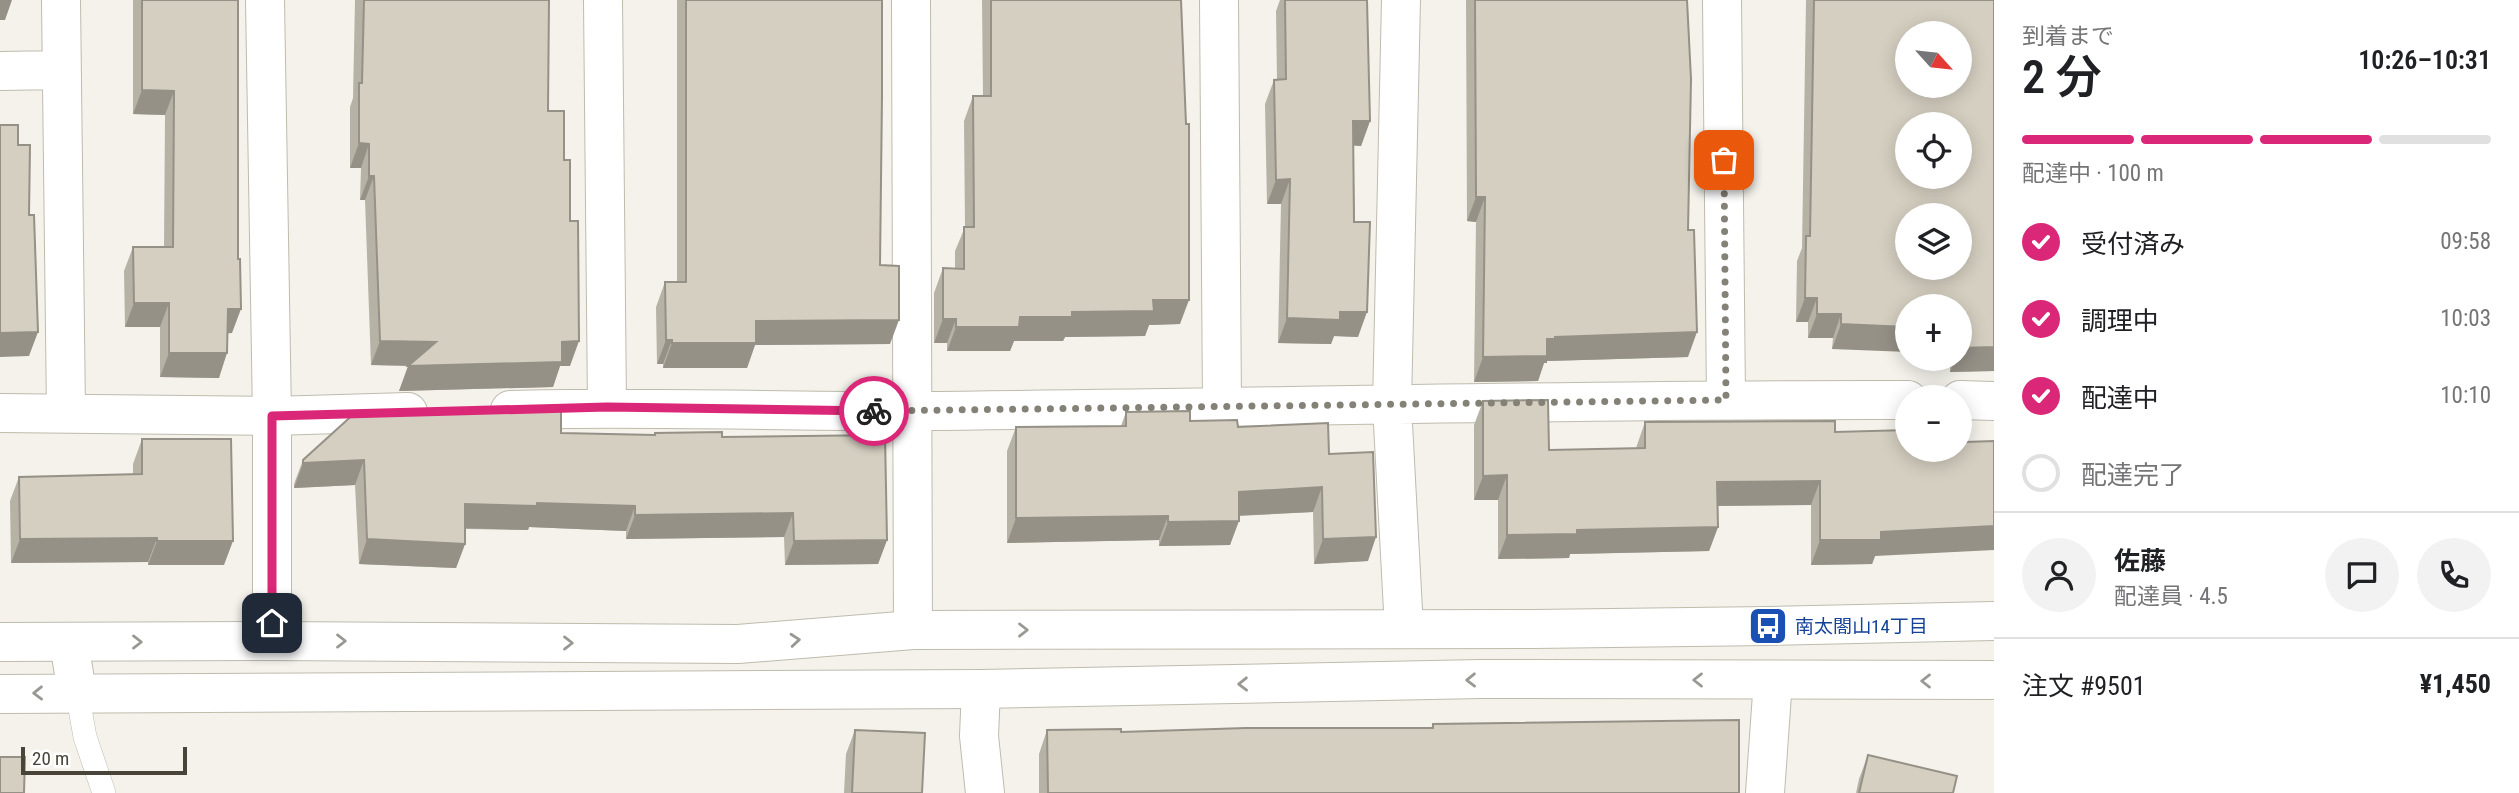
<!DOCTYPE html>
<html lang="ja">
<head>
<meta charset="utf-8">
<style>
  :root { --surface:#fff; --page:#f2f2f2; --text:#202124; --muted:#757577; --line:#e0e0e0; --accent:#db2777 }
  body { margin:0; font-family:"Roboto Condensed","Noto Sans JP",sans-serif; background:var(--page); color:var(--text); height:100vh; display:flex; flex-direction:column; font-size:26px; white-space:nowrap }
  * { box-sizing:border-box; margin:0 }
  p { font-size:23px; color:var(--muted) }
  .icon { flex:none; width:38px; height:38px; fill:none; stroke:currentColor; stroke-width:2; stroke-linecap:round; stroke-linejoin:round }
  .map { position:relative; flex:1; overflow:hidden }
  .details { display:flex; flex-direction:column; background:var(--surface); width:525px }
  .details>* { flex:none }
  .needle { width:46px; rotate:117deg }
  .fabs { position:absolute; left:1895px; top:21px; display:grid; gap:14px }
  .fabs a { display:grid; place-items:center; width:77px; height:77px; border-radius:50%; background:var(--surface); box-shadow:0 4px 18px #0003; font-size:35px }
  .scale { position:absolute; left:21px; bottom:18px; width:166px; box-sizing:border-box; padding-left:7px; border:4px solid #484439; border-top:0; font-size:19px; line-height:24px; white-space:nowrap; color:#484439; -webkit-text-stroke:5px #fff; paint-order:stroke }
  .pin { position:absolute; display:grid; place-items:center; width:60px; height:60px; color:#fff; margin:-30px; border-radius:14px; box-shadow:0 4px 10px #0006 }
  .courier { position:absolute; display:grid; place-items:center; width:70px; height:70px; margin:-35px; border:5px solid #db2777; border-radius:50%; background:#fff; color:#222; box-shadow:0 2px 9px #0007 }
  .overview em { font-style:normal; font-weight:600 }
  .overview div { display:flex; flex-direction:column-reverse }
  .overview { display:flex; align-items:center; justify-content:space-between; height:119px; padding:0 28px }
  h1 { font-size:46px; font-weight:600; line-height:52px }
  .bar { display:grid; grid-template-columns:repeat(4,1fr); gap:10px 7px; align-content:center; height:84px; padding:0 28px }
  .bar i { height:9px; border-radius:5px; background:var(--line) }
  .bar .on { background:var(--accent) }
  .bar p { grid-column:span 4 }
  .line { display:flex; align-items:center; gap:18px; padding:0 28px; border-top:2px solid var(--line) }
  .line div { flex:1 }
  .round { display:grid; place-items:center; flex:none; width:74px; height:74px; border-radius:37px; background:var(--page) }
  ol { padding:0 28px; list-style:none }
  li { display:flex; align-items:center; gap:21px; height:77px }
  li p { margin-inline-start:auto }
  li .icon { padding:7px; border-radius:50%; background:var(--accent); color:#fff; stroke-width:4 }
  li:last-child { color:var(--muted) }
  li i { width:38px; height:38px; border:4px solid var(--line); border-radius:50% }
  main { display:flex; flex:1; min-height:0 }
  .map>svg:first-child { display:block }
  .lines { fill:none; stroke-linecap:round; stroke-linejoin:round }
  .service-casing { stroke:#bfbbad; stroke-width:24 }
  .minor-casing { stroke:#bfbbad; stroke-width:40 }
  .tertiary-casing { stroke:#bfbbad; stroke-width:40 }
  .service { stroke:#fff; stroke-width:23 }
  .minor { stroke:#fff; stroke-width:38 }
  .tertiary { stroke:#fff; stroke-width:38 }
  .wall { fill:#b7b2a6 }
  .shaded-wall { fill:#959187 }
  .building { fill:#d5cfc1; stroke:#959187; stroke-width:2; fill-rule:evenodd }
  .oneway { stroke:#9a9892 }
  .done { stroke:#848177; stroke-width:7; stroke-dasharray:0 12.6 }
  .route { stroke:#db2777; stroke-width:9 }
  .labels { text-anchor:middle; stroke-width:6; stroke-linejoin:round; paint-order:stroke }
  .transit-label { font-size:19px; fill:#164399; stroke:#fff; text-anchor:start }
</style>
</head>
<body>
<main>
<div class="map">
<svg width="1994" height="793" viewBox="0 0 1994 793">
  <rect width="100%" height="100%" fill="#f4f2eb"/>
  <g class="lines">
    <!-- service casing -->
    <g class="service-casing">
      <path id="service" d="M77 692 85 737 104 793"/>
    </g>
    <!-- minor casing -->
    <g class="minor-casing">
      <path id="minor" d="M61 0 66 413
        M265 0 272 416V641
        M603 0 607 407
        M911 0 913 630
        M1219 0 1222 406
        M1401 0 1392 405 1404 629
        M1722 0 1726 400
        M0 71 61 70
        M1960 400 1994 401
        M510 410C646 406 781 412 917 411 1247 408 1577 399 1908 400
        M0 413 272 416 408 412
        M69 643 77 692
        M981 689 979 736 985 793
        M1765 793 1773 680"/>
    </g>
    <!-- tertiary casing -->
    <g class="tertiary-casing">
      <path id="tertiary" d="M0 642 272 641 738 644 913 630 1534 629 1768 626 1994 621
        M0 694 981 689 1481 679 1994 680"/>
    </g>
    <!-- service -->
    <use href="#service" class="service"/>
    <!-- minor -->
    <use href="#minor" class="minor"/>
    <!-- tertiary -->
    <use href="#tertiary" class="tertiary"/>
  </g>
  <!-- wall -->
  <path class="wall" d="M133 0H238L232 333H228L219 378 160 377V327H125L124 271 133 247H164L165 115 133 114Z
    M355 0H549L548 111 564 160 570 366H560L553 387 399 391 409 366 371 365 365 200H360L361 168H350V107L353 98Z
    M677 0H882L880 265 890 344 755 345 747 368H663V364H657L656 307 665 282H677Z
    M982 0H1181L1180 324 1149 325 1145 336 1065 337 1063 341H1014L1010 351H947V343H934V293L943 268 955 269V251L965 227 964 121 973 96H983Z
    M1280 0H1367L1370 121 1361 146 1353 145 1358 337 1334 336 1331 344 1278 343 1281 204H1267L1265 104 1274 80H1277L1276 11Z
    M1466 0H1687L1688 357 1547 361V363H1544L1538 381 1474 382 1476 222 1467 221Z
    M1806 0H1994V371L1950 372V359H1960V306L1832 349 1833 338H1808V322H1796L1797 261 1802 248Z
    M1483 401 1549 450 1636 448 1645 422 1835 432 1875 556 1872 564 1811 565V505L1717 506 1718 527 1709 551 1570 554 1569 558 1498 559V500H1474V425Z
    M1126 412 1238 427 1329 454 1368 561 1314 564 1313 512 1239 516 1230 545 1159 546V540L1007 543V451L1016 427 1121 426Z
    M561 433 655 435V433L722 437 887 540 878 564 785 565 784 537 626 539V531L529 527 528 530 465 529V544L456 568 359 564 355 485 294 488V484L303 460Z
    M142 439 224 565H148V562L11 563 10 501 19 477 133 475V464Z
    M1433 724 1739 793H1039V754L1047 730 1121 732 1431 728Z
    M855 730 922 793H844L846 754Z
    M1868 755 1953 793H1856L1859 779Z"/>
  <!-- shaded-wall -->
  <path class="shaded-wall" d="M0 0H12L5 20H0Z
    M142 90 174 91 165 115 133 114Z
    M1353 121H1370L1361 146 1344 145Z
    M359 143 369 144 361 168H350Z
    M369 176H374L365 200H360Z
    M1290 179 1281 204H1267L1276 180Z
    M1476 197H1485L1476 222 1467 221Z
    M1805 298H1817L1808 322H1796Z
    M1153 300H1189L1180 324 1149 325 1145 336 1065 337 1063 341H1014L1010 351H947L956 327 1020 317 1072 312Z
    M134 303H169L160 327H125Z
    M228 309H241L232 333 219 334Z
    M1340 312H1367L1358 337 1334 336 1331 344 1278 343 1287 318Z
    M1817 314H1841L1833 338H1808Z
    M943 319H956L947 343H934Z
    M899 320 890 344 755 345 747 368H663L672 343 756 321Z
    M1841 324 1908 327V352L1832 349Z
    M38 332 29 356 0 357V333Z
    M1697 332 1688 357 1547 361V363H1544L1538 381 1474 382 1483 357 1555 337Z
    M666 340H672L663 364H657Z
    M380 341 562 342 579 341 570 366H560L553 387 399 391 408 366H425L371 365Z
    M1994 347V371L1950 372 1955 359H1960V348Z
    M169 353H227L219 378 160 377Z
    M364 460 355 485 294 488 303 463Z
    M1507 475 1498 500H1474L1483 476Z
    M1820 481 1811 505 1708 506 1717 482Z
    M1322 487 1313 512 1230 516 1239 492Z
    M537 503 635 506 626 531 529 527 528 530 456 528 465 504Z
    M793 513 784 537 626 539 635 515Z
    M1168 516 1159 540 1007 543 1016 518Z
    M1239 521 1230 545 1159 546 1168 522Z
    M1994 526V550L1875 556 1872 564 1811 565 1820 540 1881 532Z
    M1718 527 1709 551 1570 554 1569 558 1498 559 1507 535 1577 530Z
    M1376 537 1368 561 1314 564 1323 539Z
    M157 538 148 562 11 563 20 539Z
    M367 539 465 544 456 568 359 564Z
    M887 540 878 564 785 565 794 541Z
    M157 541H233L224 565H148Z"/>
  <!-- building -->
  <path class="building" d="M142 0H238V259H240L241 309H228L227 353H169V303H134L133 247H173L174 91 142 90Z
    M364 0H549L548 111H564V160H570V221H578L579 341 562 342V362L408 366 436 342 380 341 374 176H369V144L359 143V83H362Z
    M686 0H882V96L880 265 899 266V320L756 321V343H672V340H666L665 282H686Z
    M991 0H1181L1186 124H1189V300H1153L1154 311 1072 312V317H1020L1019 327H956V319H943V268L964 269V227H974L973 96H991Z
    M1285 0H1367L1370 121H1353L1354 222H1370L1367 312H1340V320L1287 318 1290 179 1276 180 1274 80 1286 79Z
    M1475 0H1687L1691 79 1688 230H1694L1697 332 1555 337V339H1547V356L1483 357 1485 197H1476Z
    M1814 0H1994V347L1960 348V306H1908V327L1841 324V314H1817V298H1805L1806 236H1810ZM1908 33H1960V86H1908ZM1908 124H1960V177H1908ZM1908 215H1960V268H1908Z
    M0 125H18V145H30L29 215H34L38 332 0 333Z
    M1548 400 1549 450 1645 448V422L1835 421V432L1908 430V450H1960V428H1965V442L1994 441V526L1881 532V540H1820V481L1717 482 1718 527 1577 530V534L1507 535V475L1483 476V401Z
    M561 406V433L655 435V433L722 432V437L885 435 887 540 794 541 793 513 635 515V506L537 503V506L465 504V544L367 539 364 460 303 463V460L357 411Z
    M1190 411V421L1237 420 1238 427 1328 423 1329 454 1373 452 1376 537 1323 539 1322 487 1239 492V521L1168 522V516L1016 518V427L1126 426V412Z
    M142 439H231L233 541H157V538L20 539 19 477 142 474Z
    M1739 720V793H1048L1047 730 1121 729V732L1246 728H1433V724Z
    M855 730 925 733 922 793H852Z
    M1868 755 1957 776 1953 793H1859Z
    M0 757H25L24 793H0Z"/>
  <!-- one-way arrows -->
  <defs><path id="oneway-chevron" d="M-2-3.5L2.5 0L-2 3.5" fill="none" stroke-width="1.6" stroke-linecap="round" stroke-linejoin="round" transform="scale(1.75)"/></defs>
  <g class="oneway">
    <use href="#oneway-chevron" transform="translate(1023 630)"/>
    <use href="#oneway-chevron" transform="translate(795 640) rotate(-5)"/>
    <use href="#oneway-chevron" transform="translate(341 641)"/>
    <use href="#oneway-chevron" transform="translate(137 642)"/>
    <use href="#oneway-chevron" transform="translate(568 643)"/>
    <use href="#oneway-chevron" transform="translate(1471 680) rotate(179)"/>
    <use href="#oneway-chevron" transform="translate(1698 680) rotate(-180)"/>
    <use href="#oneway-chevron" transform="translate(1926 681) rotate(180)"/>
    <use href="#oneway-chevron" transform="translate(1243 684) rotate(179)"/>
    <use href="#oneway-chevron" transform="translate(38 693) rotate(179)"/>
  </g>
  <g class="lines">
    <!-- done -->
    <path class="done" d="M874 411 1726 400 1724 160"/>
    <!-- route -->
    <path class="route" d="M272 623V416L607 407 874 411"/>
  </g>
  <!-- icons -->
  <defs>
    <g id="bus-square" transform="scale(2.0125)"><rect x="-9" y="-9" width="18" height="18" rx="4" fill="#1a4fb4" stroke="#fff"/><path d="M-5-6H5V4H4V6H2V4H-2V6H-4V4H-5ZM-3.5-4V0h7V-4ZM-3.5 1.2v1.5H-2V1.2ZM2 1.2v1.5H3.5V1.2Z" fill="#fff"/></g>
  </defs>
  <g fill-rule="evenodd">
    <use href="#bus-square" x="1768" y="626"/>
  </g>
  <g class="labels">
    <!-- transit labels -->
    <g class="transit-label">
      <text x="1795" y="633">南太閤山14丁目</text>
    </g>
  </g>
</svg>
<div class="fabs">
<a><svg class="needle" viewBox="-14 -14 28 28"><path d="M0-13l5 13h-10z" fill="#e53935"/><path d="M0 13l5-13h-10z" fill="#757577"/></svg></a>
<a><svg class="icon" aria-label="locate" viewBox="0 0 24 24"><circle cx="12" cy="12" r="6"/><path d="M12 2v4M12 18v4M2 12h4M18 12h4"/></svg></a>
<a><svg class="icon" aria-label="layers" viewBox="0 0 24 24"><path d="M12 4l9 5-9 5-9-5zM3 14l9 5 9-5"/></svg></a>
<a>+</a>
<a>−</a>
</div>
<div class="scale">20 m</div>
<div class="pin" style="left:1724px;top:160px;background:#ea580c"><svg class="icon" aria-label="bag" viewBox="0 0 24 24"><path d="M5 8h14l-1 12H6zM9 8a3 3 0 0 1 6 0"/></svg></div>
<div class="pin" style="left:272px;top:623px;background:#1f2937"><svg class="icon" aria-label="home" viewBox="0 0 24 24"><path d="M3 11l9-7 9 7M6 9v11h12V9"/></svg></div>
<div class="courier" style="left:874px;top:411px"><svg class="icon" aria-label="bike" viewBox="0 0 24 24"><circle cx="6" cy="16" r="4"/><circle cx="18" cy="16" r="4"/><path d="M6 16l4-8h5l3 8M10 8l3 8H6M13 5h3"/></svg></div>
</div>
<section class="details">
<div class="overview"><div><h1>2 分</h1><p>到着まで</p></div><em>10:26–10:31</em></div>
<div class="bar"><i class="on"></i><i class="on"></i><i class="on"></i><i></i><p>配達中 · 100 m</p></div>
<ol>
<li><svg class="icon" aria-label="check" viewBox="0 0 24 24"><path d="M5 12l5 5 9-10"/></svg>受付済み<p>09:58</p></li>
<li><svg class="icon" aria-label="check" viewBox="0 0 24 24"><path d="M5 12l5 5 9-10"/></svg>調理中<p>10:03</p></li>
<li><svg class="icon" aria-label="check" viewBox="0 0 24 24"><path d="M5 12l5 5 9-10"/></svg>配達中<p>10:10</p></li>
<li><i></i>配達完了</li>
</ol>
<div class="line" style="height:126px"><a class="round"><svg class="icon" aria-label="person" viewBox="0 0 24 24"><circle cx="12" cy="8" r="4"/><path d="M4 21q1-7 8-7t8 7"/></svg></a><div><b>佐藤</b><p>配達員 · 4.5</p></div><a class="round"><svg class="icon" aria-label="chat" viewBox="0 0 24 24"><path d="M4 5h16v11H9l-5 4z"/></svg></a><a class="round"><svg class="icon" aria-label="phone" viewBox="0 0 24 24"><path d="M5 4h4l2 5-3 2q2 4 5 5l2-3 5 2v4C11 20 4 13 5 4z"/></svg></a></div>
<div class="line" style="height:91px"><div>注文 #9501</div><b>¥1,450</b></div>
</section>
</main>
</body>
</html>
